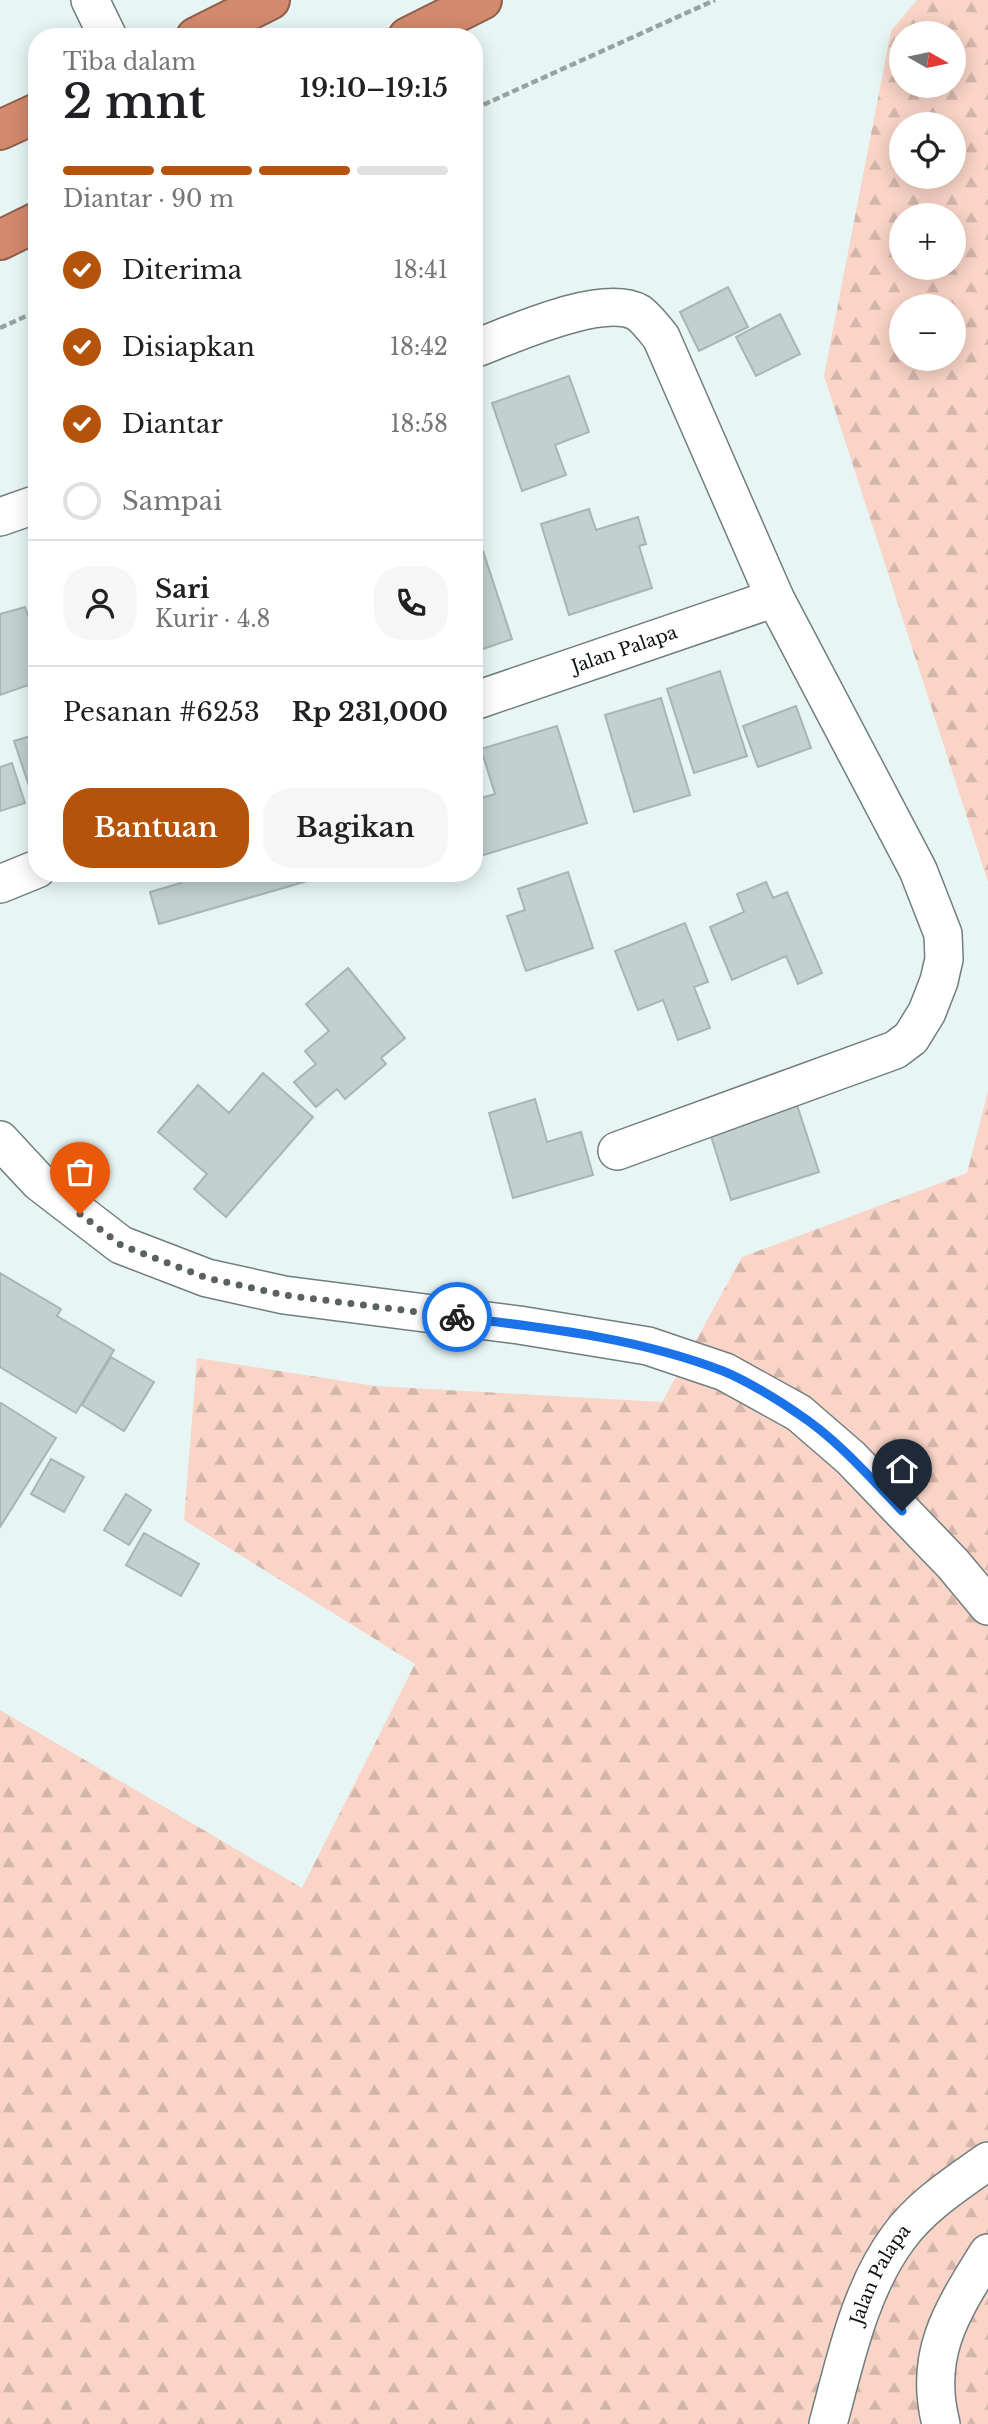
<!DOCTYPE html>
<html lang="id">
<head>
<meta charset="utf-8">
<style>
  :root { --surface:#fff; --page:#f6f6f6; --text:#202124; --muted:#757577; --line:#e0e0e0; --accent:#b45309 }
  body { margin:0; font-family:"Libre Baskerville",serif; background:var(--page); color:var(--text); height:100vh; display:flex; flex-direction:column; font-size:26px; white-space:nowrap }
  * { box-sizing:border-box; margin:0 }
  p { font-size:23px; color:var(--muted) }
  .icon { flex:none; width:38px; height:38px; fill:none; stroke:currentColor; stroke-width:2; stroke-linecap:round; stroke-linejoin:round }
  .map { position:relative; flex:1; overflow:hidden }
  .panel { position:absolute; left:28px; top:28px; width:455px; height:854px; display:flex; flex-direction:column; background:var(--surface); border-radius:28px; box-shadow:0 4px 18px #0003 }
  .panel>* { flex:none }
  .needle { width:46px; rotate:99deg }
  .fabs { position:absolute; left:889px; top:21px; display:grid; gap:14px }
  .fabs a { display:grid; place-items:center; width:77px; height:77px; border-radius:50%; background:var(--surface); box-shadow:0 4px 18px #0003; font-size:35px }
  .pin { position:absolute; display:grid; place-items:center; width:60px; height:60px; color:#fff; margin:-72px -30px; border-radius:50% 50% 50% 0; rotate:-45deg; box-shadow:0 0 7px #0007 }
  .pin .icon { rotate:45deg }
  .courier { position:absolute; display:grid; place-items:center; width:70px; height:70px; margin:-35px; border:5px solid #1a73e8; border-radius:50%; background:#fff; color:#222; box-shadow:0 2px 9px #0007 }
  .headline em { font-style:normal; font-weight:600 }
  .headline div { display:flex; flex-direction:column-reverse }
  .headline { display:flex; align-items:center; justify-content:space-between; height:119px; padding:0 35px }
  h1 { font-size:46px; font-weight:600; line-height:52px }
  .bar { display:grid; grid-template-columns:repeat(4,1fr); gap:10px 7px; align-content:center; height:84px; padding:0 35px }
  .bar i { height:9px; border-radius:5px; background:var(--line) }
  .bar .on { background:var(--accent) }
  .bar p { grid-column:span 4 }
  .line { display:flex; align-items:center; gap:18px; padding:0 35px; border-top:2px solid var(--line) }
  .line div { flex:1 }
  .round { display:grid; place-items:center; flex:none; width:74px; height:74px; border-radius:28px; background:var(--page) }
  ol { padding:0 35px; list-style:none }
  li { display:flex; align-items:center; gap:21px; height:77px }
  li p { margin-inline-start:auto }
  li .icon { padding:7px; border-radius:50%; background:var(--accent); color:#fff; stroke-width:4 }
  li:last-child { color:var(--muted) }
  li i { width:38px; height:38px; border:4px solid var(--line); border-radius:50% }
  .action { display:flex; gap:14px; margin-top:auto; padding:14px 35px }
  .action a { flex:1; height:80px; border-radius:28px; background:var(--accent); color:#fff; font-size:28px; font-weight:600; line-height:80px; text-align:center }
  .action a+a { background:var(--page); color:var(--text) }
  .map>svg:first-child { display:block }
  .forest { fill:url(#forest-firs); fill-rule:evenodd }
  .building { fill:#c2d0d0; stroke:#a7b5b5; stroke-width:2 }
  .lines { fill:none; stroke-linecap:round; stroke-linejoin:round }
  .minor-casing { stroke:#717e7e; stroke-width:40 }
  .highway-casing { stroke:#8d5f4d; stroke-width:42 }
  .path { stroke:#97a2a1; stroke-width:4.5; stroke-dasharray:7 3.5; stroke-linecap:butt }
  .minor { stroke:#fff; stroke-width:37 }
  .highway { stroke:#d3896d; stroke-width:38 }
  .done { stroke:#596161; stroke-width:7; stroke-dasharray:0 12.6 }
  .route { stroke:#1a73e8; stroke-width:9 }
  .labels { text-anchor:middle; stroke-width:5; stroke-linejoin:round; paint-order:stroke }
  .street-label { font-size:18px; fill:#0c1111; stroke:#fff }
</style>
</head>
<body>
<div class="map">
<svg width="988" height="2424" viewBox="0 0 988 2424">
  <defs>
    <pattern id="forest-firs" width="22" height="20" patternUnits="userSpaceOnUse" patternTransform="scale(1.75)"><rect width="22" height="20" fill="#f9d4c7"/><path d="M5 1l3.5 6h-7zM16 11l3.5 6h-7z" fill="#d4b5aa"/></pattern>
  </defs>
  <rect width="100%" height="100%" fill="#e7f6f5"/>
  <!-- forest -->
  <path class="forest" d="M917 0H988V882L824 376 891 31ZM901 33H954V86H901ZM901 124H954V177H901ZM901 215H954V268H901ZM901 306H954V359H901Z
    M988 1091V2424H0V1710L302 1888 415 1664 184 1520 197 1358 375 1386 662 1402 742 1257 967 1173Z"/>
  <!-- building -->
  <path class="building" d="M728 287 748 327 699 351 680 312Z
    M780 314 800 354 756 376 736 337Z
    M569 376 589 432 555 445 566 475 522 491 492 403Z
    M589 509 596 530 638 517 646 544 639 546 652 588 569 615 541 524Z
    M483 551 512 639 474 652V555Z
    M25 607 37 641V682L0 695V614Z
    M720 671 747 756 694 773 667 689Z
    M661 698 690 795 634 812 605 715Z
    M796 706 811 748 758 767 743 726Z
    M557 726 587 823 474 858V800L495 794 481 749Z
    M37 734V810L14 741Z
    M12 763 25 803 0 811V767Z
    M568 872 593 948 526 971 507 916 525 910 518 889Z
    M178 873H335L159 924 150 892 181 883Z
    M766 882 773 898 787 892 822 973 798 984 786 956 732 980 710 927 744 912 737 894Z
    M685 923 708 982 694 987 710 1028 678 1040 663 1000 638 1010 615 951Z
    M348 968 405 1038 381 1058 386 1064 345 1099 337 1089 316 1107 294 1082 316 1064 305 1051 329 1031 306 1004Z
    M263 1073 313 1117 226 1217 194 1189 207 1174 158 1132 198 1085 229 1113Z
    M535 1099 547 1142 581 1132 593 1175 513 1198 489 1113Z
    M797 1105 819 1172 731 1200 710 1133Z
    M0 1273 61 1309 57 1316 114 1350 76 1413 0 1367Z
    M111 1357 154 1382 124 1431 82 1405Z
    M1 1403 56 1438 0 1527V1404Z
    M51 1459 84 1477 64 1512 31 1494Z
    M126 1494 151 1510 129 1545 104 1530Z
    M144 1533 199 1564 181 1596 126 1565Z"/>
  <g class="lines">
    <!-- minor casing -->
    <g class="minor-casing">
      <g id="minor">
        <path d="M90 0 108 37"/>
        <path d="M474 349C511 335 604 292 639 313 647 319 655 330 661 337L775 598 918 870 943 934 944 959 939 981 927 1012 911 1038 895 1050 617 1151"/>
        <path d="M0 517 37 504"/>
        <path id="s1" d="M474 701 775 598"/>
        <path d="M0 884 37 869"/>
        <path d="M0 1140 39 1182 121 1245 207 1278 284 1295 519 1325 648 1346 725 1372 799 1413 851 1458 953 1564 988 1606"/>
        <path id="s2" d="M828 2424C845 2362 859 2291 898 2238 921 2206 957 2183 988 2161"/>
        <path d="M941 2424C923 2354 952 2311 988 2253"/>
      </g>
    </g>
    <!-- highway casing -->
    <g class="highway-casing">
      <path id="highway" d="M196 37 270 0
        M408 37 482 0
        M0 130 37 113
        M0 240 37 222"/>
    </g>
    <!-- path -->
    <path class="path" d="M474 109 715 0
      M0 328 37 311"/>
    <!-- minor -->
    <use href="#minor" class="minor"/>
    <!-- highway -->
    <use href="#highway" class="highway"/>
  </g>
  <g class="lines">
    <!-- done -->
    <path class="done" d="M80 1214 121 1245 207 1278 284 1295 457 1317"/>
    <!-- route -->
    <path class="route" d="M457 1317C547 1328 638 1338 723 1371 745 1380 777 1399 797 1413 837 1439 870 1477 902 1511"/>
  </g>
  <g class="labels">
    <!-- street labels -->
    <g class="street-label">
      <text dy="6" stroke="none"><textPath href="#s1" startOffset="159">Jalan Palapa</textPath></text>
      <text dy="6" stroke="none"><textPath href="#s2" startOffset="159">Jalan Palapa</textPath></text>
    </g>
  </g>
</svg>
<div class="fabs">
<a><svg class="needle" viewBox="-14 -14 28 28"><path d="M0-13l5 13h-10z" fill="#e53935"/><path d="M0 13l5-13h-10z" fill="#757577"/></svg></a>
<a><svg class="icon" aria-label="locate" viewBox="0 0 24 24"><circle cx="12" cy="12" r="6"/><path d="M12 2v4M12 18v4M2 12h4M18 12h4"/></svg></a>
<a>+</a>
<a>−</a>
</div>
<div class="pin" style="left:80px;top:1214px;background:#ea580c"><svg class="icon" aria-label="bag" viewBox="0 0 24 24"><path d="M5 8h14l-1 12H6zM9 8a3 3 0 0 1 6 0"/></svg></div>
<div class="pin" style="left:902px;top:1511px;background:#1f2937"><svg class="icon" aria-label="home" viewBox="0 0 24 24"><path d="M3 11l9-7 9 7M6 9v11h12V9"/></svg></div>
<div class="courier" style="left:457px;top:1317px"><svg class="icon" aria-label="bike" viewBox="0 0 24 24"><circle cx="6" cy="16" r="4"/><circle cx="18" cy="16" r="4"/><path d="M6 16l4-8h5l3 8M10 8l3 8H6M13 5h3"/></svg></div>
<section class="panel">
<div class="headline"><div><h1>2 mnt</h1><p>Tiba dalam</p></div><em>19:10–19:15</em></div>
<div class="bar"><i class="on"></i><i class="on"></i><i class="on"></i><i></i><p>Diantar · 90 m</p></div>
<ol>
<li><svg class="icon" aria-label="check" viewBox="0 0 24 24"><path d="M5 12l5 5 9-10"/></svg>Diterima<p>18:41</p></li>
<li><svg class="icon" aria-label="check" viewBox="0 0 24 24"><path d="M5 12l5 5 9-10"/></svg>Disiapkan<p>18:42</p></li>
<li><svg class="icon" aria-label="check" viewBox="0 0 24 24"><path d="M5 12l5 5 9-10"/></svg>Diantar<p>18:58</p></li>
<li><i></i>Sampai</li>
</ol>
<div class="line" style="height:126px"><a class="round"><svg class="icon" aria-label="person" viewBox="0 0 24 24"><circle cx="12" cy="8" r="4"/><path d="M4 21q1-7 8-7t8 7"/></svg></a><div><b>Sari</b><p>Kurir · 4.8</p></div><a class="round"><svg class="icon" aria-label="phone" viewBox="0 0 24 24"><path d="M5 4h4l2 5-3 2q2 4 5 5l2-3 5 2v4C11 20 4 13 5 4z"/></svg></a></div>
<div class="line" style="height:91px"><div>Pesanan #6253</div><b>Rp 231,000</b></div>
<div class="action"><a>Bantuan</a><a>Bagikan</a></div>
</section>
</div>
</body>
</html>
